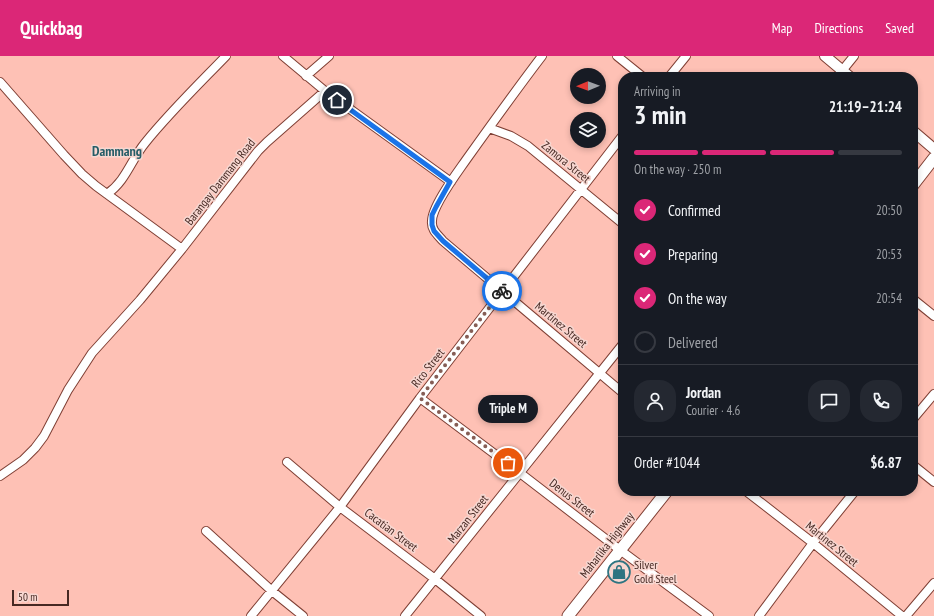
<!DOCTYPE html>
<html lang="en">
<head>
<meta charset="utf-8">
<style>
  :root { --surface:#171b24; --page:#242831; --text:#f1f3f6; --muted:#9ea1a6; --line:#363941; --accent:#db2777 }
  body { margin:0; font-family:"PT Sans Narrow",sans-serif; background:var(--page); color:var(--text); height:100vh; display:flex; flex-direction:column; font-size:15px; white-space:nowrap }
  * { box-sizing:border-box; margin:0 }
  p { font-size:13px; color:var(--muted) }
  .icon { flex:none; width:22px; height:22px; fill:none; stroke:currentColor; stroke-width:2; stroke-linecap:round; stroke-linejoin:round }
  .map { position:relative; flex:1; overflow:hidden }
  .side { position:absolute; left:618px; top:16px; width:300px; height:424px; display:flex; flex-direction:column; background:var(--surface); border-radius:16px; box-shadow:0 2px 6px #0003 }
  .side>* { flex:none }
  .needle { width:26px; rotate:269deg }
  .controls { position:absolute; left:570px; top:12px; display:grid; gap:8px }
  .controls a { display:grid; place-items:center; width:36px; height:36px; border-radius:50%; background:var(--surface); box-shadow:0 2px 6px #0003; font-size:20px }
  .scale { position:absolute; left:12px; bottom:10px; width:57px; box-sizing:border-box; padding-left:4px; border:2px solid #462923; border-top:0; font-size:11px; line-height:14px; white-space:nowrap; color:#462923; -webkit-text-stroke:3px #f7d7d1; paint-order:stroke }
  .pin { position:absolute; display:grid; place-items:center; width:34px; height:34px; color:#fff; margin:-17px; border:2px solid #fff; border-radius:50%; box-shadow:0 1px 4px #0007 }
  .courier { position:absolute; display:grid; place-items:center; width:40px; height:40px; margin:-20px; border:3px solid #1a73e8; border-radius:50%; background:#fff; color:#222; box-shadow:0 1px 5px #0007 }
  .bubble { position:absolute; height:28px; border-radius:14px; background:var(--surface); box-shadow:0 2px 6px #0003; font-size:13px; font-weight:700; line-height:28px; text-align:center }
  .head em { font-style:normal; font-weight:700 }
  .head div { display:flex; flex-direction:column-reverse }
  .head { display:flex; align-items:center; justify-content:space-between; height:68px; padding:0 16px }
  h1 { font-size:26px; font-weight:700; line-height:30px }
  .bar { display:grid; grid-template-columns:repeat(4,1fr); gap:6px 4px; align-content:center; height:48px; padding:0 16px }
  .bar i { height:5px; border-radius:3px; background:var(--line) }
  .bar .current { background:var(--accent) }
  .bar p { grid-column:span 4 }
  .line { display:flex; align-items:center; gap:10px; padding:0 16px; border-top:1px solid var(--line) }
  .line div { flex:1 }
  .round { display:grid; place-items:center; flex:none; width:42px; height:42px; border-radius:16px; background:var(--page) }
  ol { padding:0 16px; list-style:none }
  li { display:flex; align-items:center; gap:12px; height:44px }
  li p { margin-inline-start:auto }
  li .icon { padding:4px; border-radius:50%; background:var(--accent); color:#fff; stroke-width:4 }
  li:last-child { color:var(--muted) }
  li i { width:22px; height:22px; border:2px solid var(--line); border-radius:50% }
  header { display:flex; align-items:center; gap:24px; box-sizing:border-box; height:56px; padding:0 20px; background:var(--accent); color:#fff }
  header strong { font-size:19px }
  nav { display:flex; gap:22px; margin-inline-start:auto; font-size:14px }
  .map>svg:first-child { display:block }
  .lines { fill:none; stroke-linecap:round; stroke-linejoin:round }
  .minor-casing { stroke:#7f3f34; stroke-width:10 }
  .major-casing { stroke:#7f3f34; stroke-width:12 }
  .highway-casing { stroke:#7f3f34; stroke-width:13 }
  .minor { stroke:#fff; stroke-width:8 }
  .major { stroke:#fff; stroke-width:10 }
  .highway { stroke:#fff; stroke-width:11 }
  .done { stroke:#865e56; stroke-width:4; stroke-dasharray:0 7.2 }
  .route { stroke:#1a73e8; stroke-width:5 }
  .labels { text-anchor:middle; stroke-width:3; stroke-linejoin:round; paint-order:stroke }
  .street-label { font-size:12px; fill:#462923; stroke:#f7d7d1 }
  .poi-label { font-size:12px; fill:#462923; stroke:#f7d7d1; text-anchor:start }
  .quarter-label { font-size:14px; font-weight:bold; fill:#255d67; stroke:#f7d7d1 }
</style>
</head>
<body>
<header>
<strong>Quickbag</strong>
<nav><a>Map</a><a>Directions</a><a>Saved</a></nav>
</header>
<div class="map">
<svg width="934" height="560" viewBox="0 0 934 560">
  <rect width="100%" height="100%" fill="#fec1b5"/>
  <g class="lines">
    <!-- minor casing -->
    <g class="minor-casing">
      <path id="minor" d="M283 0 325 35 451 126
        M542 0C516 34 491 69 466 104 457 117 432 150 432 165 431 174 438 179 443 185L623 337
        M617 0 643 21
        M306 20 329 0
        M669 21 686 0
        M837 21 854 0
        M0 26 64 99 82 118 96 130 182 193
        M489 72 511 80 528 90 623 168
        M107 138C126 125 131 104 145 87 170 56 199 28 226 0
        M913 243 934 260
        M420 342 520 417 620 494 709 560
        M913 363 934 338
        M287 406 340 451 435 523 481 560
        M913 409 934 426
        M0 420 23 404 35 392 44 380 68 334 92 297 140 244 182 193 258 95 267 86 325 35
        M746 435 813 487 902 560
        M206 475 272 535 303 560
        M251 560 340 451 420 342 623 79
        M405 560 623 288
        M759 560 813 487 855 435
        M906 560 934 527"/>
    </g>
    <!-- major casing -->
    <g class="major-casing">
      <path id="major" d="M825 0 850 21
        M913 75 934 93"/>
    </g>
    <!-- highway casing -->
    <g class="highway-casing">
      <path id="highway" d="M913 129 934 102
        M568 560 667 435"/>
    </g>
    <!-- minor -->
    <use href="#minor" class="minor"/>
    <!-- major -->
    <use href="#major" class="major"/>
    <!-- highway -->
    <use href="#highway" class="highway"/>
  </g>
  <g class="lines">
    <!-- done -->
    <path class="done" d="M502 235 420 342 508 407"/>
    <!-- route -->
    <path class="route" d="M337 44 450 126 436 151 432 159V169L434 175 443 185 502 235"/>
  </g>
  <!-- icons -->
  <defs>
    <g id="shop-ring" transform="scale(1.15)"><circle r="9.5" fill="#f7d7d1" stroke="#2e7481" stroke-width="1.5"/><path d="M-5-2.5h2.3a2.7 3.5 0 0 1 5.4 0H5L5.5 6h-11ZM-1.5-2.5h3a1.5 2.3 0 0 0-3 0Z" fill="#2e7481"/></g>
  </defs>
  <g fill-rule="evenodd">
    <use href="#shop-ring" x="619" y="516"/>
  </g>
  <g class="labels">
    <!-- street labels -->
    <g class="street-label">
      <text transform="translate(566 106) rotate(39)" y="4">Zamora Street</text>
      <text transform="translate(220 126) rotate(-52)" y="4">Barangay Dammang Road</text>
      <text transform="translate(561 269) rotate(40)" y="4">Martinez Street</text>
      <text transform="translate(428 312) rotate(-52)" y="4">Rico Street</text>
      <text transform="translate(572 442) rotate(38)" y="4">Denus Street</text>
      <text transform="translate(468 463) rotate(-52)" y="4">Marzan Street</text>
      <text transform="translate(391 474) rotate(37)" y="4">Cacatian Street</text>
      <text transform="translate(832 488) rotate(39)" y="4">Martinez Street</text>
      <text transform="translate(607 489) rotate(-52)" y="4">Maharlika Highway</text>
    </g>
    <!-- poi labels -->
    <g class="poi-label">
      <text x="634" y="513">Silver<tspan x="634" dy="14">Gold Steel</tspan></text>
    </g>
    <!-- quarter labels -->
    <g class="quarter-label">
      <text x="117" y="100">Dammang</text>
    </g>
  </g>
</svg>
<div class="controls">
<a><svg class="needle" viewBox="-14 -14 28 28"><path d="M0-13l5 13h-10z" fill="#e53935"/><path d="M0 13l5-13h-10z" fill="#9ea1a6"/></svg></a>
<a><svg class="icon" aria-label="layers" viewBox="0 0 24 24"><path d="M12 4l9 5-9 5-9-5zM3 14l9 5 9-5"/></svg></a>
</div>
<div class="scale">50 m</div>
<div class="pin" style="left:508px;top:407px;background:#ea580c"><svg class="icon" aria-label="bag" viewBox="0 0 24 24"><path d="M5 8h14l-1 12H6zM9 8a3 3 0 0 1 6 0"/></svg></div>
<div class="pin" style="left:337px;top:44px;background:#1f2937"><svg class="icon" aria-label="home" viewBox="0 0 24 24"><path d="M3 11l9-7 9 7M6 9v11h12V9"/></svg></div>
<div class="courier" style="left:502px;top:235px"><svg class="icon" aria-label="bike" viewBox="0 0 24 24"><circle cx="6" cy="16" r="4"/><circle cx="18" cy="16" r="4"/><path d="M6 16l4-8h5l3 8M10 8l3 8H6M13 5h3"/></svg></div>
<div class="bubble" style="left:478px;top:339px;width:60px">Triple M</div>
<section class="side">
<div class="head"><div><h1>3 min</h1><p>Arriving in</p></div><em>21:19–21:24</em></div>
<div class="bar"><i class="current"></i><i class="current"></i><i class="current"></i><i></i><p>On the way · 250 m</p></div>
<ol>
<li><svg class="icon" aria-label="check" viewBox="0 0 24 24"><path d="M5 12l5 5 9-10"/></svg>Confirmed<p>20:50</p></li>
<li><svg class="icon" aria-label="check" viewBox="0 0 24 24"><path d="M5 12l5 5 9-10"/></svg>Preparing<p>20:53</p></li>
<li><svg class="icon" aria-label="check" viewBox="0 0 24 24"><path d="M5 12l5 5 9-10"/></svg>On the way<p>20:54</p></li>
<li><i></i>Delivered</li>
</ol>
<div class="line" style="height:72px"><a class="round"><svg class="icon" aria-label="person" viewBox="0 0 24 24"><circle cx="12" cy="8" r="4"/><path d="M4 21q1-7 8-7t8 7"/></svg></a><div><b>Jordan</b><p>Courier · 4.6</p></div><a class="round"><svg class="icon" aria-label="chat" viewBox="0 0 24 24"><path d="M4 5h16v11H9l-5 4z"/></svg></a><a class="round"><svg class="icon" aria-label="phone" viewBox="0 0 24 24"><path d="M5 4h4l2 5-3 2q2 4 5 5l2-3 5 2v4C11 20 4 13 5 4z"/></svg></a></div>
<div class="line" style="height:52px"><div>Order #1044</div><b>$6.87</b></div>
</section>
</div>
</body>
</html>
